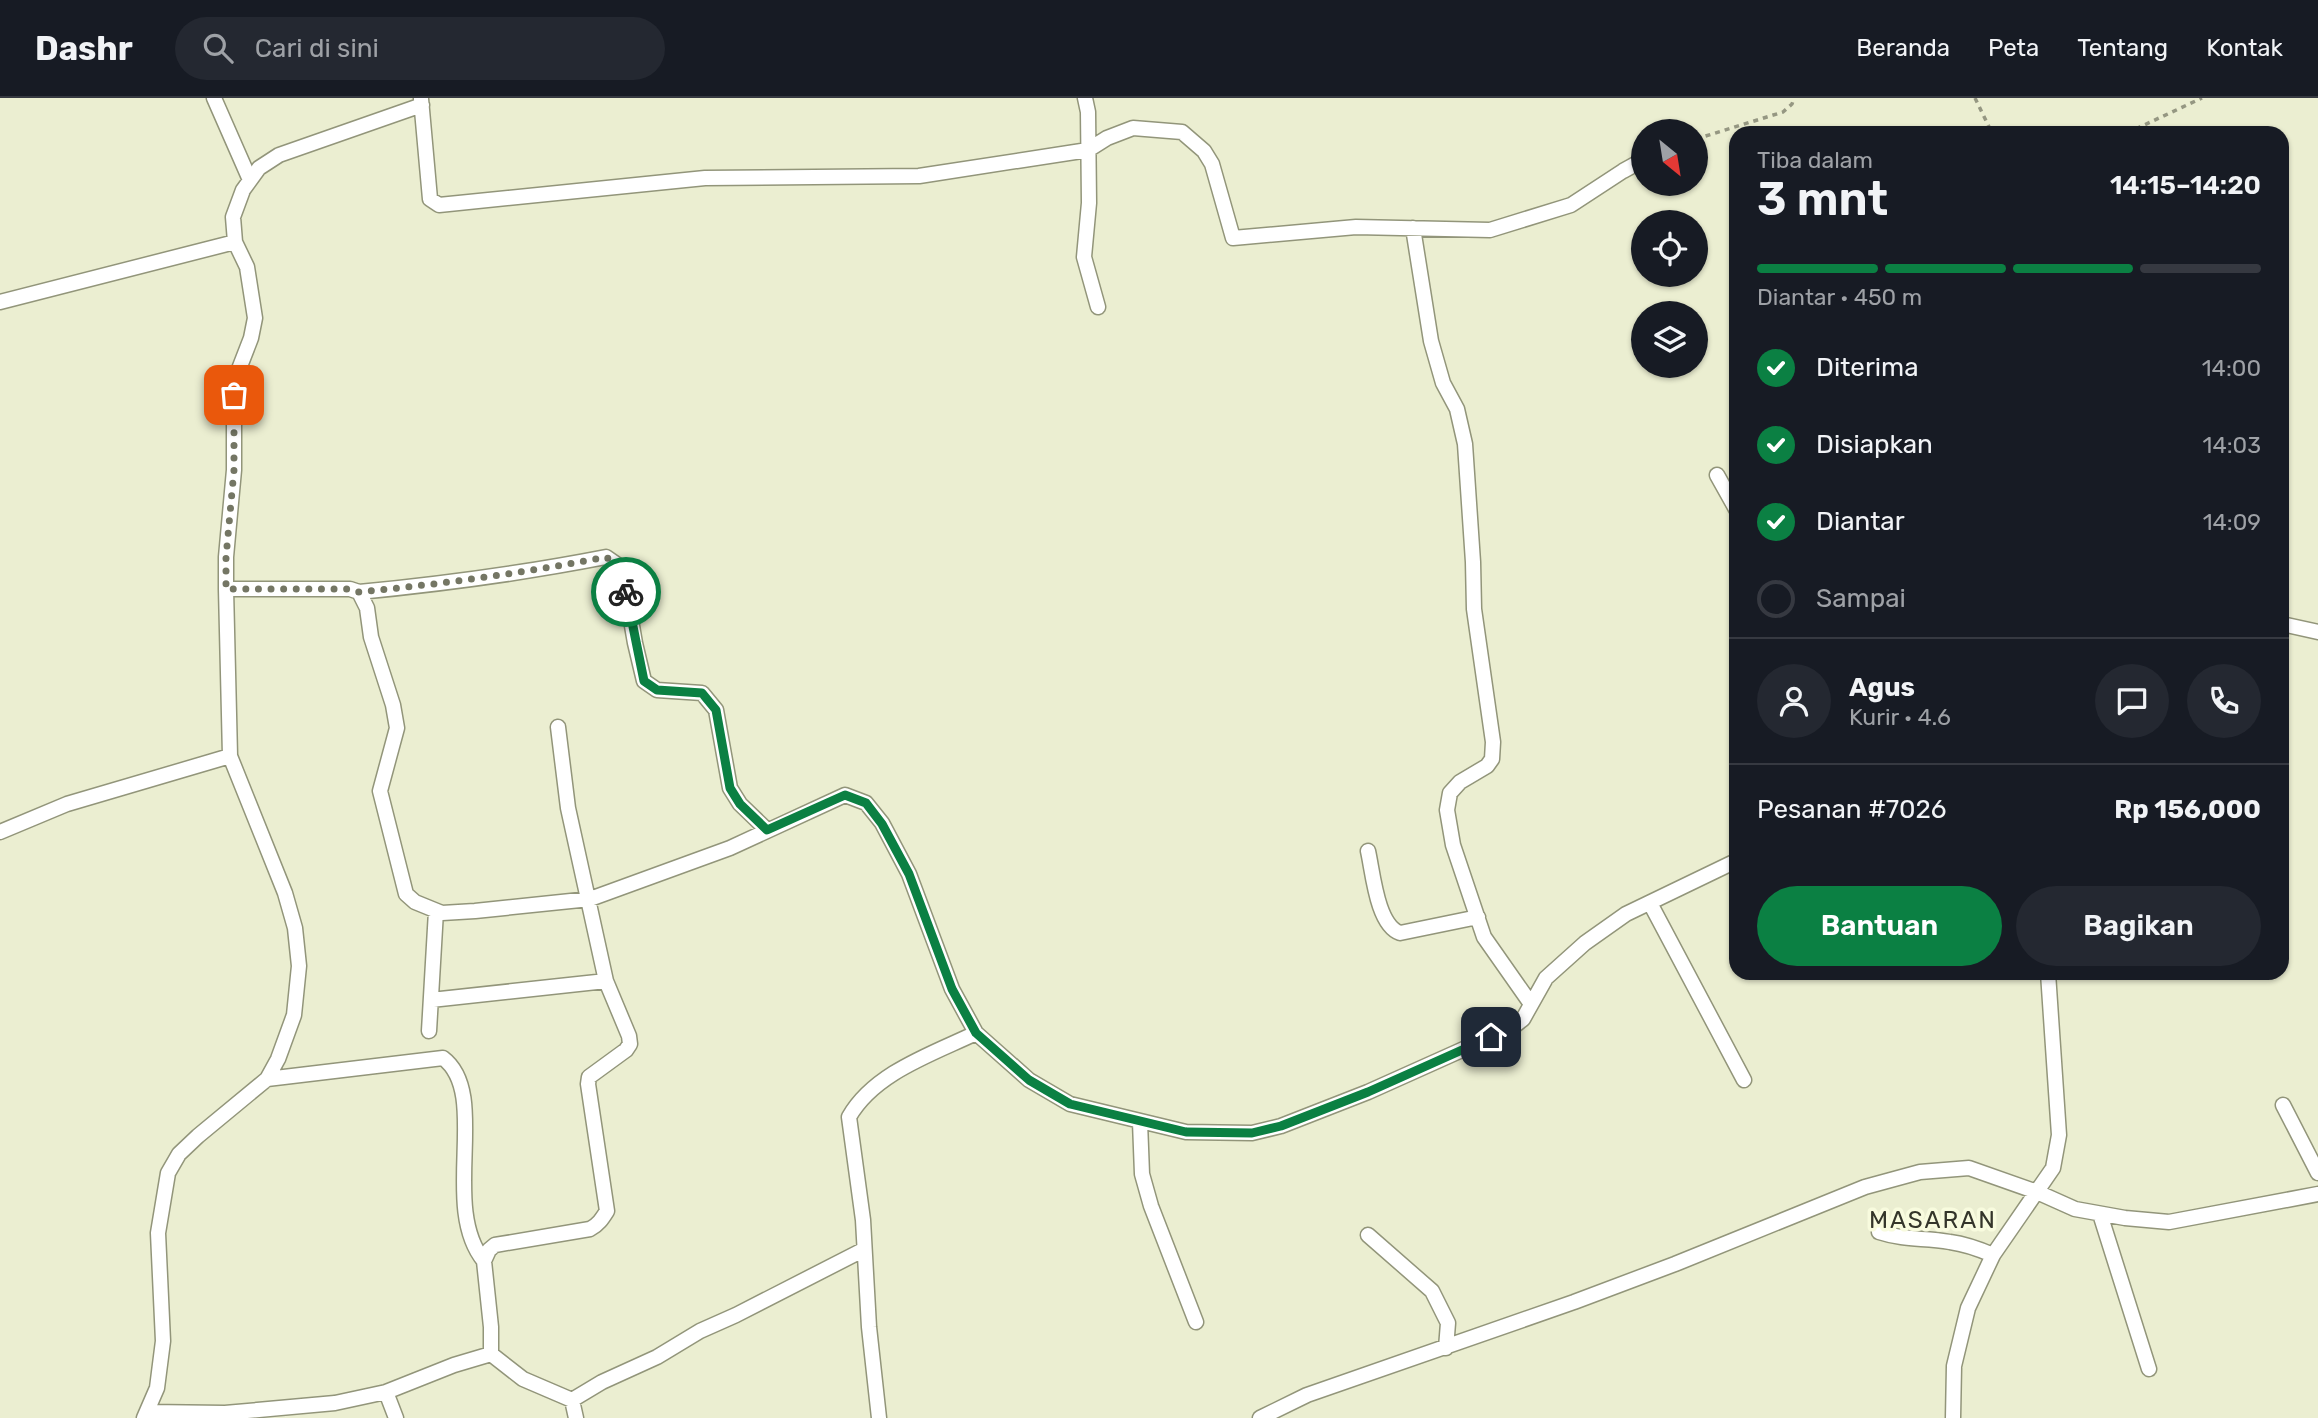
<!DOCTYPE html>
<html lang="id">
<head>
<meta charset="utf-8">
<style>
  :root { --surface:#171b24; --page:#242831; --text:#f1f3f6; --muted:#9ea1a6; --line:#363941; --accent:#0b8043 }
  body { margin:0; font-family:Rubik,sans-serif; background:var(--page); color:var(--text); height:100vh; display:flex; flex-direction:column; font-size:26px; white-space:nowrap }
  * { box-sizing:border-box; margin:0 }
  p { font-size:23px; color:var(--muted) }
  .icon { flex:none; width:38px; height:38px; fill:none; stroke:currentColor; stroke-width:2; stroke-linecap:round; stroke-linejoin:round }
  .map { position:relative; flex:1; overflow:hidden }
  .sheet { position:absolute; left:1729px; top:28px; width:560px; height:854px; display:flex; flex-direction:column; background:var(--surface); border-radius:21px; box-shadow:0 2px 5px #0004 }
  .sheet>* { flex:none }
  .needle { width:46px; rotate:150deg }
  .fabs { position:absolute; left:1631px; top:21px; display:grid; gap:14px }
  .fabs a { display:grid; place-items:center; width:77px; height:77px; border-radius:50%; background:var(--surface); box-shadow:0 2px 5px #0004; font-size:35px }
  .pin { position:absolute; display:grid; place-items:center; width:60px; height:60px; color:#fff; margin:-30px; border-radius:14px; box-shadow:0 4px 10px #0006 }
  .courier { position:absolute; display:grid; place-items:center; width:70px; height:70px; margin:-35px; border:5px solid #0b8043; border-radius:50%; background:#fff; color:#222; box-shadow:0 2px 9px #0007 }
  .head em { font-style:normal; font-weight:600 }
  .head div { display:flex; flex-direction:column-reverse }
  .head { display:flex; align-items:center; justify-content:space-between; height:119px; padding:0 28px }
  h1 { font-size:46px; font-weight:600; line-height:52px }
  .bar { display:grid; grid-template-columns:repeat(4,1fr); gap:10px 7px; align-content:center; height:84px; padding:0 28px }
  .bar i { height:9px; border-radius:5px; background:var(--line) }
  .bar .on { background:var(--accent) }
  .bar p { grid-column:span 4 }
  .line { display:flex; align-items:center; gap:18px; padding:0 28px; border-top:2px solid var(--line) }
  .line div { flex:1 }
  .round { display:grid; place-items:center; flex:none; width:74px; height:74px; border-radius:37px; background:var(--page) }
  ol { padding:0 28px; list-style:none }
  li { display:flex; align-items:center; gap:21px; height:77px }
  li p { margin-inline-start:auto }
  li .icon { padding:7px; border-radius:50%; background:var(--accent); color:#fff; stroke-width:4 }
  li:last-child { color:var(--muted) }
  li i { width:38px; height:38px; border:4px solid var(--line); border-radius:50% }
  .cta { display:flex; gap:14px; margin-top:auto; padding:14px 28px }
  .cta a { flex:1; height:80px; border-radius:42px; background:var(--accent); color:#fff; font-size:28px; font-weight:600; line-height:80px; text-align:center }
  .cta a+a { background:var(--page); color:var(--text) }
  header { display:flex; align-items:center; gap:42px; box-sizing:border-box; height:98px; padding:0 35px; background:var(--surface); border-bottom:2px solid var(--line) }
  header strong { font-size:33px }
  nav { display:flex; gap:38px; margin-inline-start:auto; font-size:24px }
  .search { width:490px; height:63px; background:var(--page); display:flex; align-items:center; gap:18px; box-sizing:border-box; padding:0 24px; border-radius:38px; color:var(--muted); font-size:26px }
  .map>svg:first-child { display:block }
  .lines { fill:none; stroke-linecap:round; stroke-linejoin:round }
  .street-casing { stroke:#92957a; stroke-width:17 }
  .path { stroke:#959782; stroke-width:3.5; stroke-dasharray:5 5; stroke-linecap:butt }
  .street { stroke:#fff; stroke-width:14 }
  .done { stroke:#747664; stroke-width:7; stroke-dasharray:0 12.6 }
  .route { stroke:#0b8043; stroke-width:9 }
  .labels { text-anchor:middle; stroke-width:7; stroke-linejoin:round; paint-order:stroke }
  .quarter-label { font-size:24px; letter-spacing:2px; fill:#34352a; stroke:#f8fbde }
</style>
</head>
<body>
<header>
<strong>Dashr</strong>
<div class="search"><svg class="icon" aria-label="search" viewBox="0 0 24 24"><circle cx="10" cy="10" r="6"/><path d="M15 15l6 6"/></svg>Cari di sini</div>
<nav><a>Beranda</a><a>Peta</a><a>Tentang</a><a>Kontak</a></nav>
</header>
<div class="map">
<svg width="2318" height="1320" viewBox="0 0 2318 1320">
  <rect width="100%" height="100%" fill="#ebeed1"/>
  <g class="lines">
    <!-- street casing -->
    <g class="street-casing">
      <path id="street" d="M214 0 250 82
        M1085 0 1088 14 1089 105 1084 159 1098 209
        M421 1 430 101 439 107 705 80 919 78 1088 52 1107 40 1133 30 1182 34 1204 53 1212 66 1233 140 1356 129 1490 132 1571 107 1623 73 1643 62
        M1413 130 1431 243 1443 285 1457 311 1465 346 1473 464 1474 511 1493 644 1492 661 1487 668 1460 684 1450 695 1447 712 1453 747 1484 839 1531 906
        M0 204 235 144
        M1717 377 1736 411
        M226 491H350L359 494 367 510 371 539 393 607 397 630 380 693 406 796 415 804 442 815 475 813 590 801 730 750 845 697 866 705 882 725 909 776 952 891 976 935 1029 982 1070 1006 1186 1034 1252 1035 1281 1028 1368 994 1513 929 1523 921 1546 880 1585 845 1626 816 1736 763
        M359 494C442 486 524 475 606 459L622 470 635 545 644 583 657 592 702 595 716 612 730 690 740 706 767 732
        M2282 526 2318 534
        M558 629 568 710 606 883
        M0 734 67 706 230 658
        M1368 753C1373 775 1377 827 1400 835L1478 819
        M1650 805 1744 982
        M429 933 436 813
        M267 981 443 960C491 996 439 1108 484 1163
        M2283 1007 2318 1075
        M1140 1024 1142 1076 1151 1108 1196 1224
        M2100 1116 2149 1271
        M1879 1134C1907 1143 1923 1139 1950 1144 1965 1146 1979 1151 1993 1157
        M1368 1137 1432 1193 1448 1225 1446 1250
        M491 1256 523 1281 572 1302
        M386 1294 396 1320
        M149 1314 225 1315 335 1305 386 1294 454 1267 491 1256V1229L484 1163 489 1152 495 1147 590 1131C598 1127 602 1121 607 1113L588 986 589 979 626 952 630 946 629 938 606 883 431 902
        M144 1320 157 1290 163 1243 158 1135 168 1075 179 1056 198 1038 267 981 278 961 294 917 299 868 295 830 285 795 230 658 226 491V459L234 372V297L239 271 251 240 255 220 247 169 235 144 233 119 243 92 259 70 279 57 422 7
        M576 1320 572 1302 602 1284 657 1259 700 1233 736 1217 863 1152
        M879 1320 869 1229 863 1122 849 1019C874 975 932 956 976 935
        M1260 1320 1307 1297 1574 1204 1675 1166 1865 1089 1920 1074 1969 1070 2037 1094 2075 1111 2125 1120 2169 1124 2318 1096
        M1953 1320 1954 1268 1968 1210 1993 1157 2053 1070 2059 1037 2048 875"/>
    </g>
    <!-- path -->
    <path class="path" d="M1975 0 1992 35
      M2127 35 2202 0
      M1696 41 1783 14 1792 6 1794 0"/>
    <!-- street -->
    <use href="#street" class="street"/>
  </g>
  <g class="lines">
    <!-- done -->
    <path class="done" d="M234 297V372L226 459V491H350L359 494C442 486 524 475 606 459L622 470 626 494"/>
    <!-- route -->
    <path class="route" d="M626 494 644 583 657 592 702 595 716 612 730 690 740 706 767 732 845 697 866 705 882 726 909 776 952 891 976 935 1029 982 1070 1006 1186 1034 1252 1035 1281 1028 1368 994 1491 939"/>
  </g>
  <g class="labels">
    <!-- quarter labels -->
    <g class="quarter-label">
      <text x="1933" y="1130">MASARAN</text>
    </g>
  </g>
</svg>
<div class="fabs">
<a><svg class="needle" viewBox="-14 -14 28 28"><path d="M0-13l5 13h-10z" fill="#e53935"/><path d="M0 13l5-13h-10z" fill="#9ea1a6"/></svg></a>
<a><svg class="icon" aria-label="locate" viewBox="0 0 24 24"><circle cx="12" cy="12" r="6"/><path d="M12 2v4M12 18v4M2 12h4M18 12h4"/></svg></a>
<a><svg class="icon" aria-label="layers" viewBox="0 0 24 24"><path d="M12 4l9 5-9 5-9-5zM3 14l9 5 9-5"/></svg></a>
</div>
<div class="pin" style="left:234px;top:297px;background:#ea580c"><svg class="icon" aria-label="bag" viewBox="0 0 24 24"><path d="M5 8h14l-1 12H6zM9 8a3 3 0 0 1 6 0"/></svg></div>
<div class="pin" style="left:1491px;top:939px;background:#1f2937"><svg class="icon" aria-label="home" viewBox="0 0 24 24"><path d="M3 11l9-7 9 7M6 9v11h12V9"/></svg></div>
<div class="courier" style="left:626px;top:494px"><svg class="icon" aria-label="bike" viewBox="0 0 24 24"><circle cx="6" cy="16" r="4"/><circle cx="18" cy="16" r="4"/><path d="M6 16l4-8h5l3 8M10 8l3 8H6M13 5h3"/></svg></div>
<section class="sheet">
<div class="head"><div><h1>3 mnt</h1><p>Tiba dalam</p></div><em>14:15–14:20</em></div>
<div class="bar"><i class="on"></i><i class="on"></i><i class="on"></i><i></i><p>Diantar · 450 m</p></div>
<ol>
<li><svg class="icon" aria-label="check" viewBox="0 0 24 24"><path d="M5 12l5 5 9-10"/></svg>Diterima<p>14:00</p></li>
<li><svg class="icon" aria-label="check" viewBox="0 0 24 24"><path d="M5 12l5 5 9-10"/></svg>Disiapkan<p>14:03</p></li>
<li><svg class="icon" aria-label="check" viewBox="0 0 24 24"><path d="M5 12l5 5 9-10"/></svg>Diantar<p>14:09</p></li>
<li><i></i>Sampai</li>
</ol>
<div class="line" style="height:126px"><a class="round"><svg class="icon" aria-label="person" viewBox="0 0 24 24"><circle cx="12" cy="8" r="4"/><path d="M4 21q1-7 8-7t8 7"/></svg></a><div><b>Agus</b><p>Kurir · 4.6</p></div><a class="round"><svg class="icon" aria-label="chat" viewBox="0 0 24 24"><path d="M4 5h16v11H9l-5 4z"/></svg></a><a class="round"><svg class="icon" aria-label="phone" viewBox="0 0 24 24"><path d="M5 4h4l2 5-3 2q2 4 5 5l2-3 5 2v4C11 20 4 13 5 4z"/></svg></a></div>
<div class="line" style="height:91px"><div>Pesanan #7026</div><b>Rp 156,000</b></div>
<div class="cta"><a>Bantuan</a><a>Bagikan</a></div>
</section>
</div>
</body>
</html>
